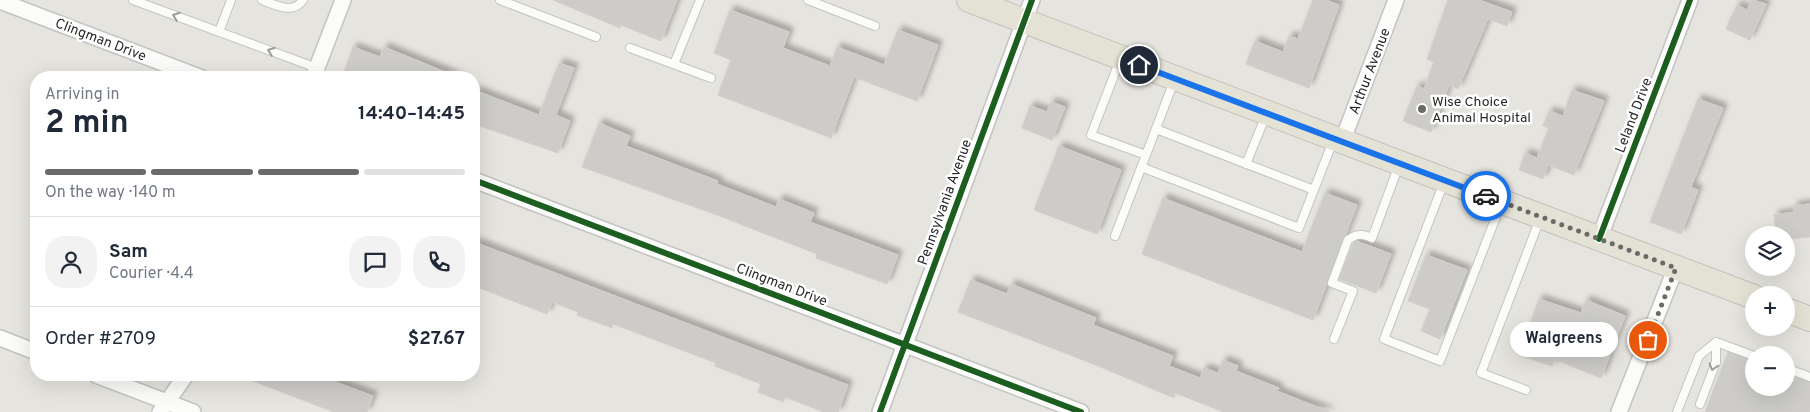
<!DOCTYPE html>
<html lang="en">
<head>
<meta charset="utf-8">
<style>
  :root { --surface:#fff; --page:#f2f2f3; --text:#1f2937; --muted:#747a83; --line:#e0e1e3; --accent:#6a6a68 }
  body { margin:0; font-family:Overpass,sans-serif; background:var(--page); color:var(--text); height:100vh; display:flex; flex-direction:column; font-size:19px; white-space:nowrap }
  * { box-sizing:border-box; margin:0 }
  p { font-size:16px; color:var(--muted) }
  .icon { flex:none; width:28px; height:28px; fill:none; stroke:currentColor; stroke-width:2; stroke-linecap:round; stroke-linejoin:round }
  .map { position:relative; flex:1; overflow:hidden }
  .panel { position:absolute; left:30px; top:71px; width:450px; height:310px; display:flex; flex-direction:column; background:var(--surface); border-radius:20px; box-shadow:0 5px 20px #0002 }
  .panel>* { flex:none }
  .controls { position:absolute; left:1745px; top:226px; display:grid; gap:10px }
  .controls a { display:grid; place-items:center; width:50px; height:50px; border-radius:50%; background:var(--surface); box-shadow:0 5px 20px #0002; font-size:25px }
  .pin { position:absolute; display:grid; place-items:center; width:42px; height:42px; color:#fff; margin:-21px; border:2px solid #fff; border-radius:50%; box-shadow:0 1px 5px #0007 }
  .courier { position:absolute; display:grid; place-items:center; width:50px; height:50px; margin:-25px; border:4px solid #1a73e8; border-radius:50%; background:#fff; color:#222; box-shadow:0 1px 6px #0007 }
  .bubble { position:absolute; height:35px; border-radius:18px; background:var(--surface); box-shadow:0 5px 20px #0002; font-size:16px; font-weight:700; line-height:35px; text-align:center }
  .head em { font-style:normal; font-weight:700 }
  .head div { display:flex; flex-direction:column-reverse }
  .head { display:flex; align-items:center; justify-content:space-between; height:85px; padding:0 15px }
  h1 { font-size:32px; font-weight:700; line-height:38px }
  .bar { display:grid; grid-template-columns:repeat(4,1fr); gap:8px 5px; align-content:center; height:60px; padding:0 15px }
  .bar i { height:6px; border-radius:4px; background:var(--line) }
  .bar .active { background:var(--accent) }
  .bar p { grid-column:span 4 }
  .line { display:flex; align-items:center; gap:12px; padding:0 15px; border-top:1px solid var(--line) }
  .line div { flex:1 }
  .round { display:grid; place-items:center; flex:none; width:52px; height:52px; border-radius:20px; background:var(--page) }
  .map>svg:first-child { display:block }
  .building { fill:#cdccc8; stroke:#d1cfca; filter:url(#shadow) }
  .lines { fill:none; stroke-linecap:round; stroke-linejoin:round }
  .service-casing { stroke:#c4c3c3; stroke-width:10 }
  .minor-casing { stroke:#c4c3c3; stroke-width:18 }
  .primary-casing { stroke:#c3c2c0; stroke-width:26 }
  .service { stroke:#fbfbfa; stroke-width:8 }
  .minor { stroke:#fbfbfa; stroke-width:15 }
  .primary { stroke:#e4e2d4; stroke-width:24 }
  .cycleway-casing { stroke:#fff; stroke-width:9 }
  .cycleway { stroke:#1b5e20; stroke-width:6 }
  .oneway { stroke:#9c9c9c }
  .done { stroke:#6a6a68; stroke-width:5; stroke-dasharray:0 9 }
  .route { stroke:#1a73e8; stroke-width:6 }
  .poi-dot { fill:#6a6a68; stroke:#fff; stroke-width:2 }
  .labels { text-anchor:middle; stroke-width:5; stroke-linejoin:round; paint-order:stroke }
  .street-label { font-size:14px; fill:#282828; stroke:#fff }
  .poi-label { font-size:14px; fill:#282828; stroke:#fff; text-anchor:start }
</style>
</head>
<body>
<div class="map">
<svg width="1810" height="412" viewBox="0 0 1810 412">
  <defs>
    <filter id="shadow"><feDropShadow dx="4.5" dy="-4.5" stdDeviation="2.5" flood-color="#0004"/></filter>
  </defs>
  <rect width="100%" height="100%" fill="#e6e4de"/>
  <!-- building -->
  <path class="building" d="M553 0H677L661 41 621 25 620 28Z
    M1313 0H1326L1339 5 1309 88 1246 64 1255 41 1283 52 1289 36 1298 39Z
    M1448 0H1479L1512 12 1507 26 1488 19 1458 89 1449 85 1431 132 1403 121 1417 86 1424 89 1434 62 1427 59Z
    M1752 0 1766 4 1750 40 1726 29 1737 5 1747 10Z
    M730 10 789 32 783 48 830 66 837 47 884 65 898 30 938 45 917 101 854 77 831 138 718 95 731 60 714 53Z
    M353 47 380 57 384 47 460 78H342Z
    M559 63 574 68 556 115 570 121 558 153 474 124V90L539 115Z
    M1572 90 1604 101 1574 175 1548 165 1543 179 1519 170 1525 153 1537 158 1549 128 1543 126 1549 111 1563 116Z
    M1698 99 1723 108 1691 187 1698 190 1681 234 1650 222Z
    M1051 102 1065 107 1052 140 1022 128 1030 106 1047 112Z
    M599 123 630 136 626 146 718 181 717 184 776 207 779 199 814 213 810 222 898 255 887 284 816 258 817 254 717 215 582 167Z
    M1059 146 1121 170 1097 234 1034 210Z
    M1325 193 1357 205 1313 320 1142 254 1163 198 1302 252Z
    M1810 204V237L1786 239V235H1776L1774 215 1794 212 1793 206Z
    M1356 241 1391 254 1376 293 1339 279 1353 244Z
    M474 242 848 385 838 412H824L785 397 783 402 758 392 761 384 714 366 716 363 613 324 612 328 577 315 578 312 552 302 547 314 474 286Z
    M1426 255 1467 270 1440 339 1421 331 1430 309 1408 301Z
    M971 280 1007 294 1011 284 1096 318 1093 325 1173 356 1169 366 1200 378 1204 368 1218 373 1223 360 1238 366 1236 371 1279 388 1277 391 1330 412H1224L1175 393 1174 398 1091 363 958 312Z
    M1539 299 1581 313 1586 300 1625 316 1601 378 1554 359 1552 366 1519 355Z
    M1728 352 1754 362V388H1786V374L1810 383V412H1705Z
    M237 375H317L373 396 367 412H334Z"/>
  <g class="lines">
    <!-- service casing -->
    <g class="service-casing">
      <path id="service" d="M133 0 317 68
        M262 0C276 5 293 15 303 0
        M500 0 596 37
        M808 0 875 26
        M219 32 231 0
        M630 48 711 78
        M1120 60 1091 135 1146 155 1174 81
        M674 64 700 0
        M1156 129 1314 190
        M1246 164 1266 115
        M1141 167 1299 228 1333 141
        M1444 182 1384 339 1440 361 1501 204
        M1115 236 1146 155
        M1334 339 1353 291 1332 283 1348 240C1357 233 1362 234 1372 238L1399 165
        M1786 368 1810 377
        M1526 390 1481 373 1540 219
        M1700 404 1716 362V342L1754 356
        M1677 412 1699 356 1716 342"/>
    </g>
    <!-- minor casing -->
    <g class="minor-casing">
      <path id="minor" d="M0 1 202 78
        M313 78 343 0
        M1342 142 1396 0
        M474 180 1081 412
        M1599 239 1690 0
        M0 338 36 352
        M96 375 193 412
        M160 412 186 375
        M880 412 1032 0
        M1619 412 1676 267"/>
    </g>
    <!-- primary casing -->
    <g class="primary-casing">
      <path id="primary" d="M969 0 1754 297
        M1786 310 1810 319"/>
    </g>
    <!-- service -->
    <use href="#service" class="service"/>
    <!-- minor -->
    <use href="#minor" class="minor"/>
    <!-- primary -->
    <use href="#primary" class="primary"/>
    <!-- cycleway casing -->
    <g class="cycleway-casing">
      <path id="cycleway" d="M474 180 1081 412
        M1599 239 1690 0
        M880 412 1032 0"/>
    </g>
    <!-- cycleway -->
    <use href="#cycleway" class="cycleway"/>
  </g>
  <!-- one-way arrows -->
  <defs><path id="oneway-chevron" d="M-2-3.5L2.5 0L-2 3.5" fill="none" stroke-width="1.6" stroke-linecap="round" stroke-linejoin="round" transform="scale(1.25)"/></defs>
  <g class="oneway">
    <use href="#oneway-chevron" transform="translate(176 16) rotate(-160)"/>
    <use href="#oneway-chevron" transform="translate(271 51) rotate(-160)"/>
    <use href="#oneway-chevron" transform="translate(1713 367) rotate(107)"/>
  </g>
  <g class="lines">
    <!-- done -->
    <path class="done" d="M1486 196 1676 268 1648 340"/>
    <!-- route -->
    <path class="route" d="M1139 65 1486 196"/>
  </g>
  <!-- markers -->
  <circle class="poi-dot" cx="1422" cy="109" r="5"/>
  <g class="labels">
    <!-- street labels -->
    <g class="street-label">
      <text transform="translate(101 39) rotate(21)" y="5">Clingman Drive</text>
      <text transform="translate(1369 71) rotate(-69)" y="5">Arthur Avenue</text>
      <text transform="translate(1633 115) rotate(-69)" y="5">Leland Drive</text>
      <text transform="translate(944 202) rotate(-70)" y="5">Pennsylvania Avenue</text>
      <text transform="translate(782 284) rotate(21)" y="5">Clingman Drive</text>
    </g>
    <!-- poi labels -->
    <g class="poi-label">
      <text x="1432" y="106">Wise Choice<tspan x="1432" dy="16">Animal Hospital</tspan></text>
    </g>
  </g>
</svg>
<div class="controls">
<a><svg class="icon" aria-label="layers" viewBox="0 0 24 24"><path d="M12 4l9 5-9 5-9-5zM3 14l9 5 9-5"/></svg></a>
<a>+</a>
<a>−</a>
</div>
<div class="pin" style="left:1648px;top:340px;background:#ea580c"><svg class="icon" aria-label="bag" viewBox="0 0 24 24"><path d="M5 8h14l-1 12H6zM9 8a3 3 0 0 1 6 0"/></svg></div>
<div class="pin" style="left:1139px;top:65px;background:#1f2937"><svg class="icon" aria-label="home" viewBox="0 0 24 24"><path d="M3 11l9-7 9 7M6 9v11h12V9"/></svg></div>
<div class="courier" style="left:1486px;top:196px"><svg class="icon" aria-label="car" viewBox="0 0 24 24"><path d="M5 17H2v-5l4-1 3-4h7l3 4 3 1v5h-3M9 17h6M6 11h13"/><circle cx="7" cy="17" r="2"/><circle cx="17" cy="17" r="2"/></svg></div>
<div class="bubble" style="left:1510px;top:322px;width:108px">Walgreens</div>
<section class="panel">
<div class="head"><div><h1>2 min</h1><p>Arriving in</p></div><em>14:40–14:45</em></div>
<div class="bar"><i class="active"></i><i class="active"></i><i class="active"></i><i></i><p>On the way · 140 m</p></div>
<div class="line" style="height:90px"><a class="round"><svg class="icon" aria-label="person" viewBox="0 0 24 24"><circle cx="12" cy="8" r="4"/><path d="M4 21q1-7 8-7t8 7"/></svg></a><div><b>Sam</b><p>Courier · 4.4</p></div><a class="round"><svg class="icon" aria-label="chat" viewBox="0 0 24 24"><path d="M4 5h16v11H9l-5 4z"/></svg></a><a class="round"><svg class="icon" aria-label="phone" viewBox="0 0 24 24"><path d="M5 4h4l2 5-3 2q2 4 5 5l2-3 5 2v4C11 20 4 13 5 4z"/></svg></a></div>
<div class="line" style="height:65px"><div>Order #2709</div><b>$27.67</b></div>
</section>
</div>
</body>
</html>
